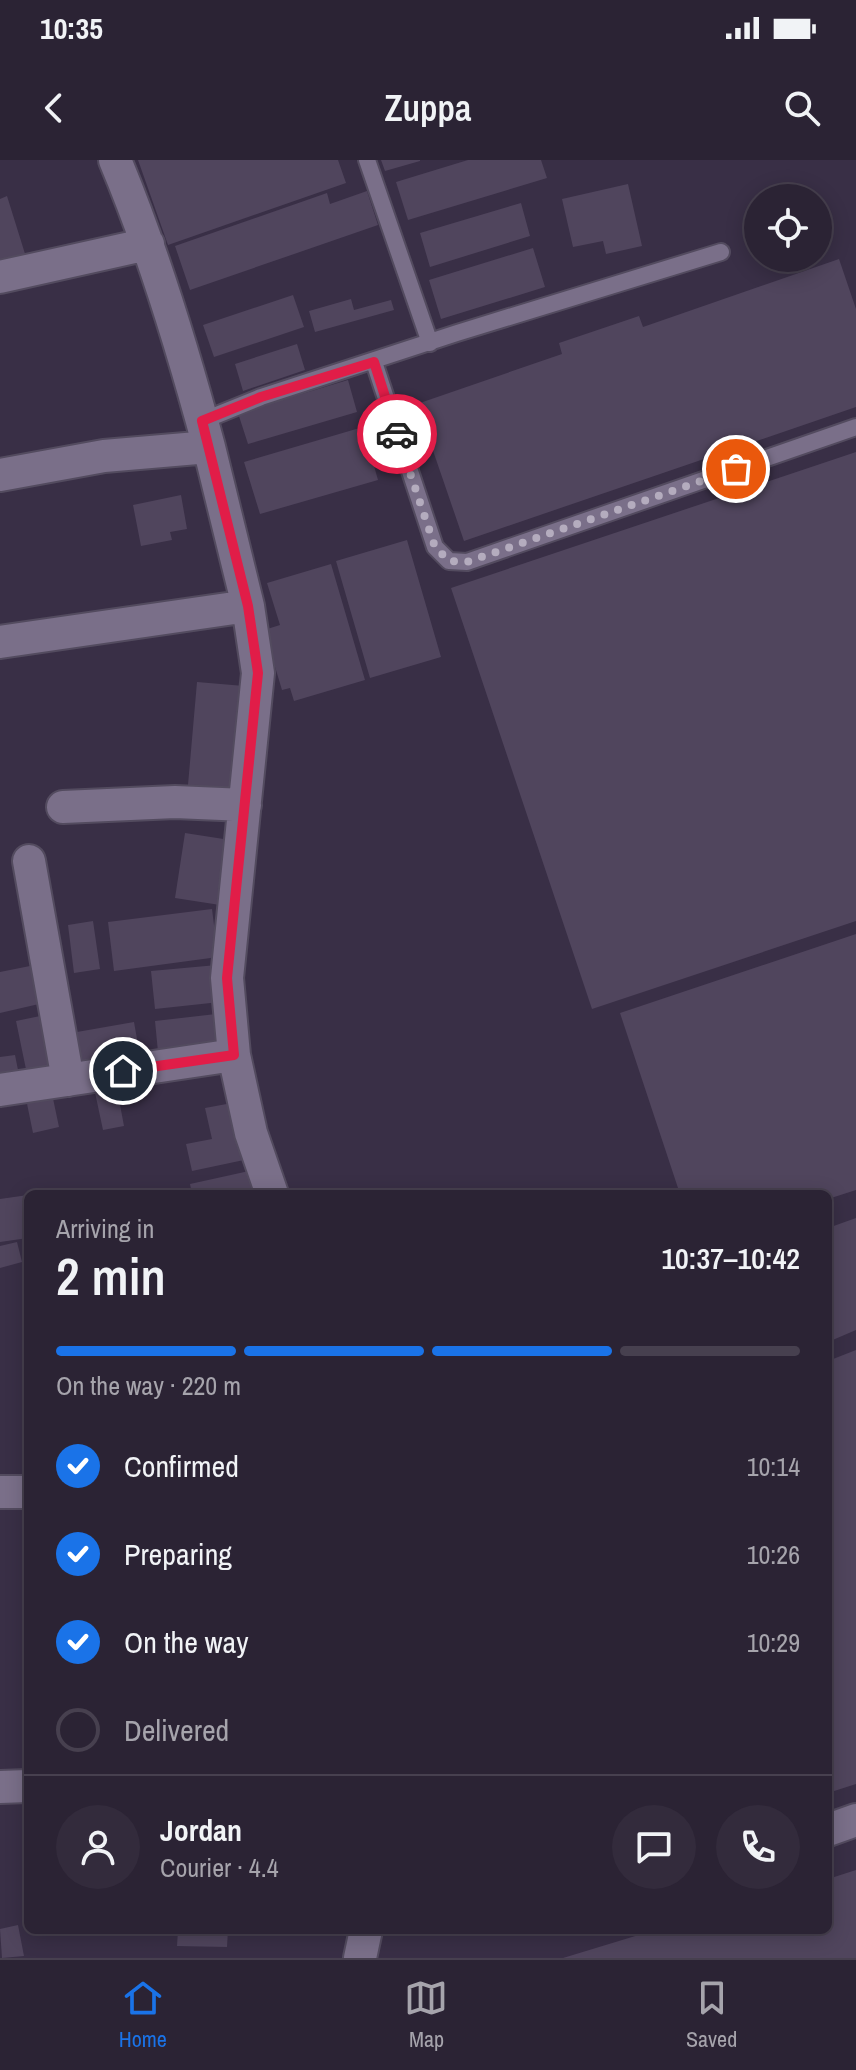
<!DOCTYPE html>
<html lang="en">
<head>
<meta charset="utf-8">
<style>
  :root { --surface:#2b2334; --page:#332b3c; --text:#f1f3f6; --muted:#a6a4ac; --line:#47404f; --accent:#1a73e8 }
  body { margin:0; font-family:"Archivo Narrow",sans-serif; background:var(--page); color:var(--text); height:100vh; display:flex; flex-direction:column; font-size:30px; white-space:nowrap }
  * { box-sizing:border-box; margin:0 }
  p { font-size:26px; color:var(--muted) }
  .icon { flex:none; width:44px; height:44px; fill:none; stroke:currentColor; stroke-width:2; stroke-linecap:round; stroke-linejoin:round }
  .map { position:relative; flex:1; overflow:hidden }
  .sheet { position:absolute; left:24px; top:1030px; width:808px; height:744px; display:flex; flex-direction:column; background:var(--surface); border-radius:12px; box-shadow:0 4px 20px #0003,0 0 0 2px var(--line) }
  .sheet>* { flex:none }
  .fabs { position:absolute; left:744px; top:24px; display:grid; gap:16px }
  .fabs a { display:grid; place-items:center; width:88px; height:88px; border-radius:50%; background:var(--surface); box-shadow:0 4px 20px #0003,0 0 0 2px var(--line); font-size:40px }
  .pin { position:absolute; display:grid; place-items:center; width:68px; height:68px; color:#fff; margin:-34px; border:4px solid #fff; border-radius:50%; box-shadow:0 2px 8px #0007 }
  .courier { position:absolute; display:grid; place-items:center; width:80px; height:80px; margin:-40px; border:6px solid #e11d48; border-radius:50%; background:#fff; color:#222; box-shadow:0 2px 10px #0007 }
  .head em { font-style:normal; font-weight:600 }
  .head div { display:flex; flex-direction:column-reverse }
  .head { display:flex; align-items:center; justify-content:space-between; height:136px; padding:0 32px }
  h1 { font-size:52px; font-weight:600; line-height:60px }
  .bar { display:grid; grid-template-columns:repeat(4,1fr); gap:12px 8px; align-content:center; height:96px; padding:0 32px }
  .bar i { height:10px; border-radius:6px; background:var(--line) }
  .bar .on { background:var(--accent) }
  .bar p { grid-column:span 4 }
  .line { display:flex; align-items:center; gap:20px; padding:0 32px; border-top:2px solid var(--line) }
  .line div { flex:1 }
  .round { display:grid; place-items:center; flex:none; width:84px; height:84px; border-radius:42px; background:var(--page) }
  ol { padding:0 32px; list-style:none }
  li { display:flex; align-items:center; gap:24px; height:88px }
  li p { margin-inline-start:auto }
  li .icon { padding:8px; border-radius:50%; background:var(--accent); color:#fff; stroke-width:4 }
  li:last-child { color:var(--muted) }
  li i { width:44px; height:44px; border:4px solid var(--line); border-radius:50% }
  .status { display:flex; justify-content:space-between; align-items:center; height:56px; padding:0 40px; background:var(--surface); direction:ltr }
  .status svg { height:22px; fill:currentColor }
  header { display:flex; justify-content:space-between; align-items:center; height:104px; padding:0 32px; background:var(--surface); font-size:36px; font-weight:600 }
  .tab-bar { display:flex; justify-content:space-around; align-items:center; height:112px; border-top:2px solid var(--line); background:var(--surface); font-size:22px; color:var(--muted) }
  .tab-bar a { display:grid; justify-items:center; gap:4px }
  .tab-bar .on { color:var(--accent) }
  .map>svg:first-child { display:block }
  .building { fill:#50455d }
  .lines { fill:none; stroke-linecap:round; stroke-linejoin:round }
  .service-casing { stroke:#534b5f; stroke-width:20 }
  .minor-casing { stroke:#534b5f; stroke-width:36 }
  .service { stroke:#7a6f89; stroke-width:16 }
  .minor { stroke:#7a6f89; stroke-width:32 }
  .done { stroke:#b4acbe; stroke-width:8; stroke-dasharray:0 14.4 }
  .route { stroke:#e11d48; stroke-width:10 }
</style>
</head>
<body>
<div class="status"><b>10:35</b><svg viewBox="0 0 49 12"><path d="M0 12V9h3v3zM5 12V6h3v6zM10 12V3h3v9zM15 12V0h3v12zM26 1h20v11H26zM47 4h2v5h-2z"/></svg></div>
<header><svg class="icon" aria-label="back" viewBox="0 0 24 24"><path d="M15 5l-7 7 7 7"/></svg>Zuppa<svg class="icon" aria-label="search" viewBox="0 0 24 24"><circle cx="10" cy="10" r="6"/><path d="M15 15l6 6"/></svg></header>
<div class="map">
<svg width="856" height="1798" viewBox="0 0 856 1798">
  <rect width="100%" height="100%" fill="#392f46"/>
  <!-- building -->
  <path class="building" d="M138 0H338L346 23 168 85Z
    M381 0H420V1L385 11Z
    M468 0H541L547 18 408 60 396 22Z
    M628 24 642 86 606 94 603 81 573 87 562 39Z
    M367 31 378 65 190 130 175 86 327 33 330 44Z
    M7 36 26 97 0 105V39Z
    M521 43 530 76 430 107 420 73Z
    M533 88 545 127 441 159 429 120Z
    M839 99 856 149V247L464 381 417 244 562 194 559 183 639 156 643 167Z
    M293 135 304 167 214 197 203 165Z
    M351 139 354 150 391 140 394 150 315 172 309 151Z
    M297 184 305 210 243 231 235 204Z
    M348 220 357 252 248 284 238 253Z
    M363 267 378 320 260 354 244 302Z
    M856 292V761L592 849 451 428Z
    M181 335 187 369 170 372 172 380 141 386 133 345Z
    M407 380 441 497 370 518 336 401Z
    M331 404 365 520 294 541 290 528 282 530 264 470 280 465 267 423Z
    M197 522 244 526 235 629 188 625Z
    M185 673 230 680 220 745 175 738Z
    M212 749 218 797 114 811 108 762Z
    M93 761 100 809 74 813 68 765Z
    M856 774V1030L828 1039V1034H680L620 853Z
    M217 805 220 842 155 849 151 811Z
    M30 806 39 844 0 853V812Z
    M216 854 219 886 158 892 155 861Z
    M45 855 57 913 28 919 16 861Z
    M134 862 140 896 83 906 77 872Z
    M15 895 19 915 0 918V897Z
    M115 918 124 966 103 970 93 923Z
    M51 929 59 967 33 973 25 934Z
    M232 943 244 1000 192 1011 186 984 212 979 205 948Z
    M249 1011 254 1034H192L190 1024Z
    M28 1035V1078L0 1082V1039Z
    M856 1058V1170L828 1182V1068Z
    M17 1082 22 1102 0 1108V1086Z
    M856 1190V1624L828 1633V1201Z
    M856 1710V1798H563L655 1770H828V1719Z
    M18 1765 24 1796 2 1798 0 1769Z
    M178 1770H228L227 1787 177 1786Z"/>
  <g class="lines">
    <!-- service casing -->
    <g class="service-casing">
      <path id="service" d="M367 0 430 183
        M374 202 435 387 449 401 467 402 856 267
        M202 261 261 237 457 173 721 92"/>
    </g>
    <!-- minor casing -->
    <g class="minor-casing">
      <path id="minor" d="M115 0C154 93 183 190 209 287
        M0 117 148 84
        M0 315 104 296 209 287 248 446 258 513 227 818 234 895 251 973 272 1034
        M0 482 248 446
        M63 647 175 642 245 645
        M29 701 68 920
        M0 930 234 895
        M0 1332H28
        M0 1627 28 1626
        M828 1670 856 1660
        M360 1798 366 1770"/>
    </g>
    <!-- service -->
    <use href="#service" class="service"/>
    <!-- minor -->
    <use href="#minor" class="minor"/>
  </g>
  <g class="lines">
    <!-- done -->
    <path class="done" d="M397 274 435 387 449 401 467 402 736 309"/>
    <!-- route -->
    <path class="route" d="M123 911 234 895 227 818 258 513 248 446 202 261 261 237 374 202 397 274"/>
  </g>
</svg>
<div class="fabs">
<a><svg class="icon" aria-label="locate" viewBox="0 0 24 24"><circle cx="12" cy="12" r="6"/><path d="M12 2v4M12 18v4M2 12h4M18 12h4"/></svg></a>
</div>
<div class="pin" style="left:736px;top:309px;background:#ea580c"><svg class="icon" aria-label="bag" viewBox="0 0 24 24"><path d="M5 8h14l-1 12H6zM9 8a3 3 0 0 1 6 0"/></svg></div>
<div class="pin" style="left:123px;top:911px;background:#1f2937"><svg class="icon" aria-label="home" viewBox="0 0 24 24"><path d="M3 11l9-7 9 7M6 9v11h12V9"/></svg></div>
<div class="courier" style="left:397px;top:274px"><svg class="icon" aria-label="car" viewBox="0 0 24 24"><path d="M5 17H2v-5l4-1 3-4h7l3 4 3 1v5h-3M9 17h6M6 11h13"/><circle cx="7" cy="17" r="2"/><circle cx="17" cy="17" r="2"/></svg></div>
<section class="sheet">
<div class="head"><div><h1>2 min</h1><p>Arriving in</p></div><em>10:37–10:42</em></div>
<div class="bar"><i class="on"></i><i class="on"></i><i class="on"></i><i></i><p>On the way · 220 m</p></div>
<ol>
<li><svg class="icon" aria-label="check" viewBox="0 0 24 24"><path d="M5 12l5 5 9-10"/></svg>Confirmed<p>10:14</p></li>
<li><svg class="icon" aria-label="check" viewBox="0 0 24 24"><path d="M5 12l5 5 9-10"/></svg>Preparing<p>10:26</p></li>
<li><svg class="icon" aria-label="check" viewBox="0 0 24 24"><path d="M5 12l5 5 9-10"/></svg>On the way<p>10:29</p></li>
<li><i></i>Delivered</li>
</ol>
<div class="line" style="height:144px"><a class="round"><svg class="icon" aria-label="person" viewBox="0 0 24 24"><circle cx="12" cy="8" r="4"/><path d="M4 21q1-7 8-7t8 7"/></svg></a><div><b>Jordan</b><p>Courier · 4.4</p></div><a class="round"><svg class="icon" aria-label="chat" viewBox="0 0 24 24"><path d="M4 5h16v11H9l-5 4z"/></svg></a><a class="round"><svg class="icon" aria-label="phone" viewBox="0 0 24 24"><path d="M5 4h4l2 5-3 2q2 4 5 5l2-3 5 2v4C11 20 4 13 5 4z"/></svg></a></div>
</section>
</div>
<nav class="tab-bar">
<a class="on"><svg class="icon" aria-label="home" viewBox="0 0 24 24"><path d="M3 11l9-7 9 7M6 9v11h12V9"/></svg>Home</a>
<a><svg class="icon" aria-label="map" viewBox="0 0 24 24"><path d="M3 6l6-2 6 2 6-2v14l-6 2-6-2-6 2zM9 4v14M15 6v14"/></svg>Map</a>
<a><svg class="icon" aria-label="saved" viewBox="0 0 24 24"><path d="M7 4h10v16l-5-4-5 4z"/></svg>Saved</a>
</nav>
</body>
</html>
